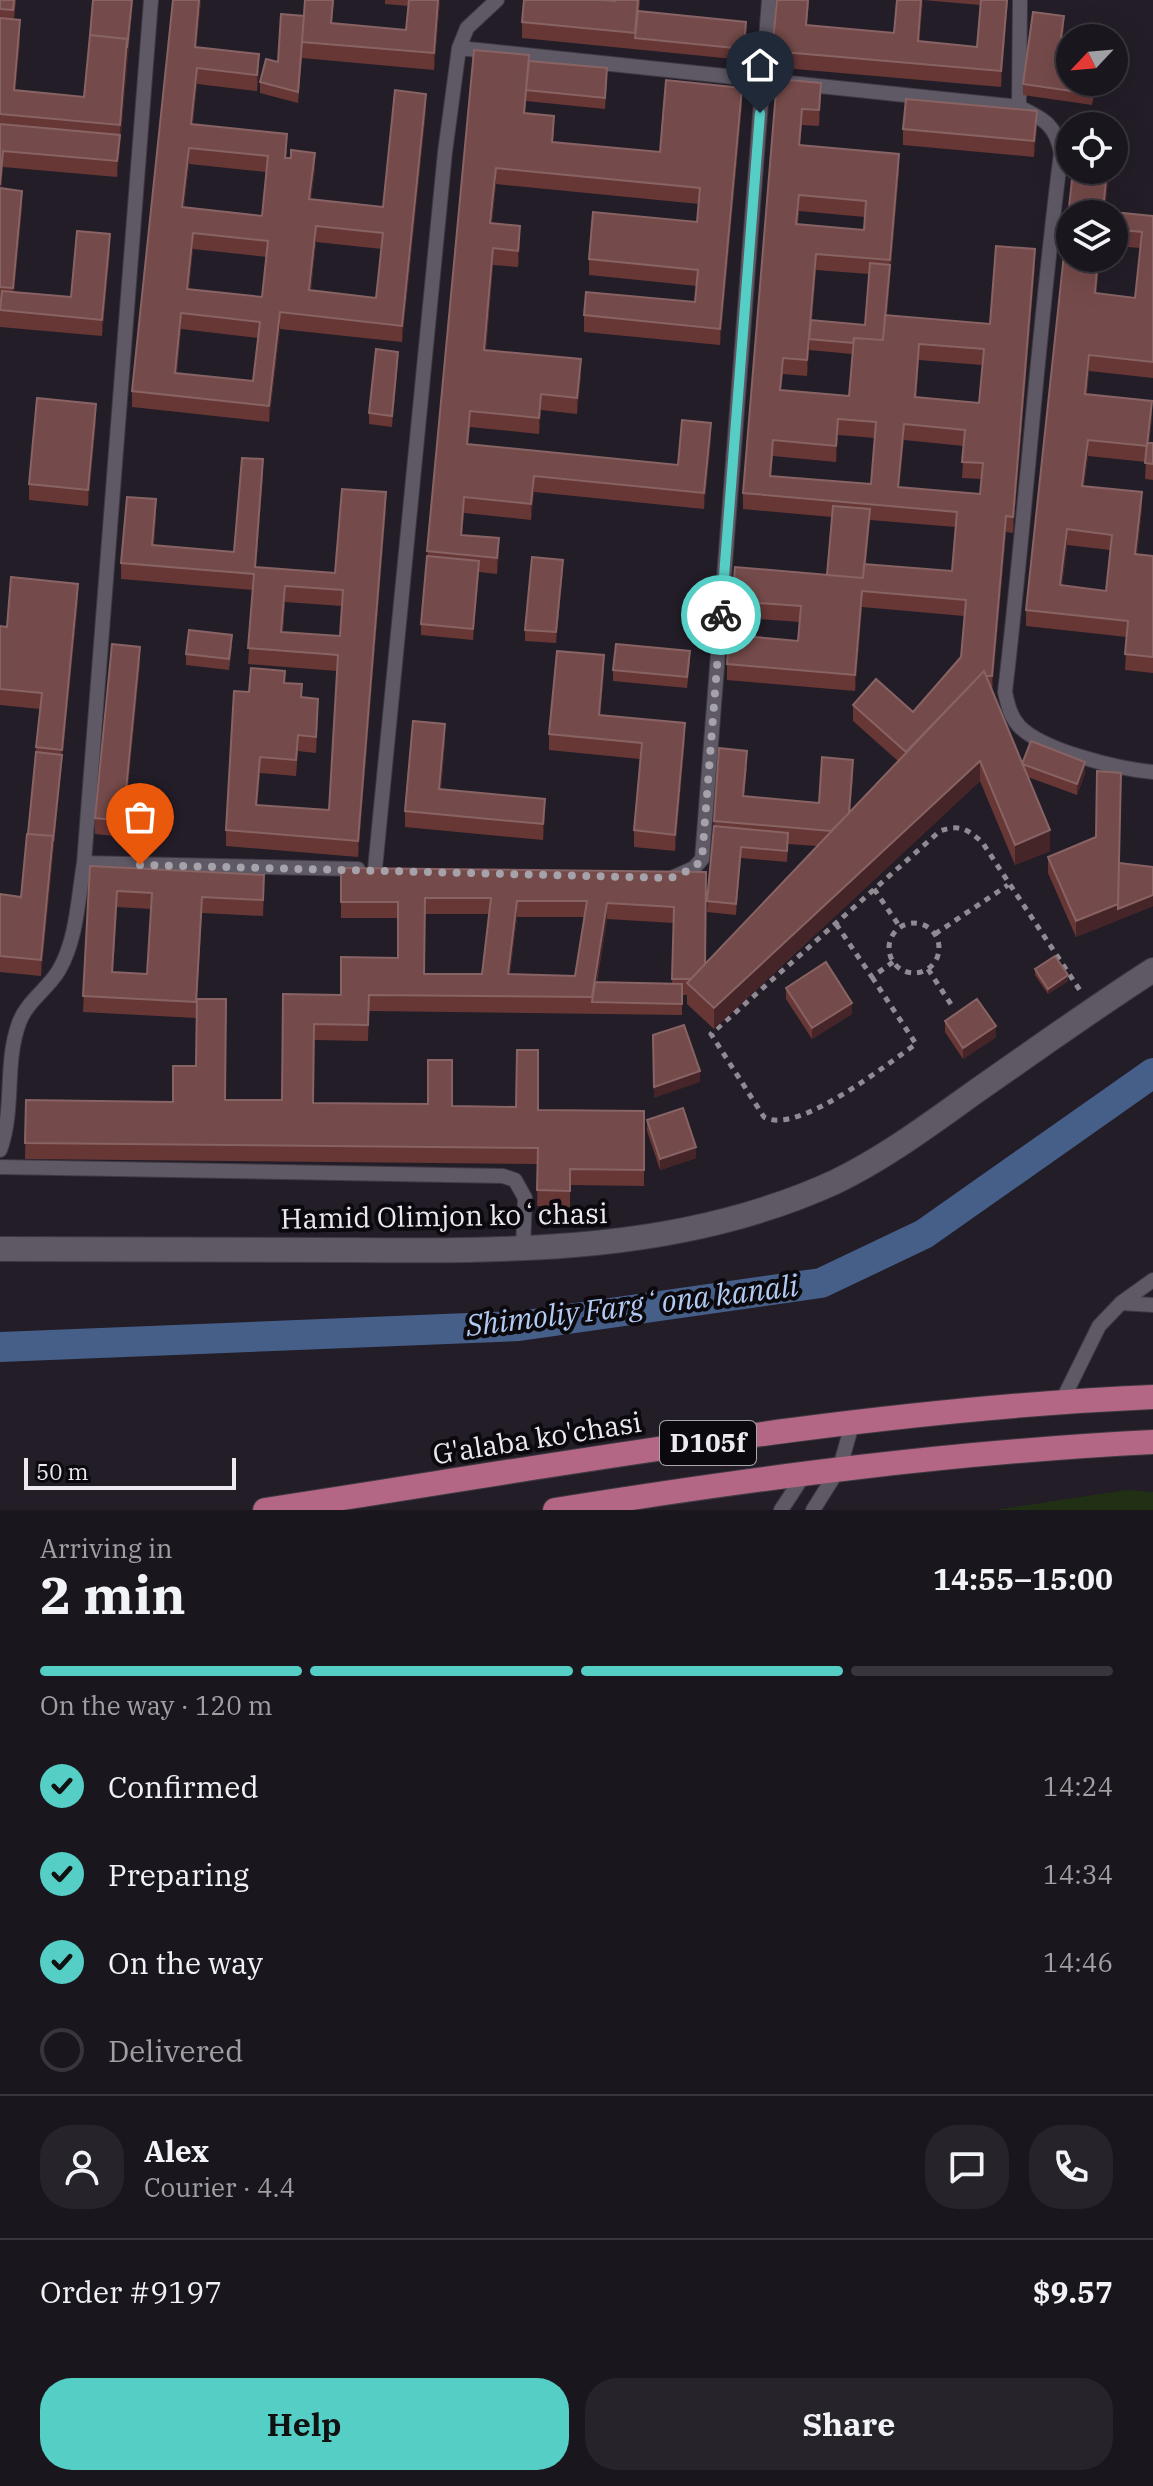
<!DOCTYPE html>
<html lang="en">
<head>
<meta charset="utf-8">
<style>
  :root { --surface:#1a161e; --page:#27232b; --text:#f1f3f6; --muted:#9f9fa4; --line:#38353c; --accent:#55cec6 }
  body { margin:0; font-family:"IBM Plex Serif",serif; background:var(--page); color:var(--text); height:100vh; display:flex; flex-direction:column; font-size:30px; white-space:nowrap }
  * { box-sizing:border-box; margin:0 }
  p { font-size:26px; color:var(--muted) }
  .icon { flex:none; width:44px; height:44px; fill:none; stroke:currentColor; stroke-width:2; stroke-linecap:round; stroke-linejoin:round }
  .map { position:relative; height:1510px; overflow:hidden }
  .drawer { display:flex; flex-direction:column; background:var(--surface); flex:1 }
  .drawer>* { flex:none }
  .needle { width:52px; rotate:244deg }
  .controls { position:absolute; left:1056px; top:24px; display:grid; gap:16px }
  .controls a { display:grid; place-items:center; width:72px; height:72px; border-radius:50%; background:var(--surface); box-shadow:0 8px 32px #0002,0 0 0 2px var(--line); font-size:40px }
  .scale { position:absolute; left:24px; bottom:20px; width:212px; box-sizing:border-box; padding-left:8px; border:4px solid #ede9f0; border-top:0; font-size:22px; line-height:28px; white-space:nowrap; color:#ede9f0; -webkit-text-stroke:6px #0b090d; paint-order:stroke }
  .pin { position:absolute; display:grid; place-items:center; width:68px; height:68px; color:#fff; margin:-82px -34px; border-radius:50% 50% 50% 0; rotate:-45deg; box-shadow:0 0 8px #0007 }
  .pin .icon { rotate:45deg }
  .courier { position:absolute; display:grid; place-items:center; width:80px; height:80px; margin:-40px; border:6px solid #55cec6; border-radius:50%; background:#fff; color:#222; box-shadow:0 2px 10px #0007 }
  .summary em { font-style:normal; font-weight:700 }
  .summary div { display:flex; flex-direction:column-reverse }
  .summary { display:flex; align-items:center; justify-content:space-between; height:136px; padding:0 40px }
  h1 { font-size:52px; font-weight:700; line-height:60px }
  .bar { display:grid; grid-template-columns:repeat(4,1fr); gap:12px 8px; align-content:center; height:96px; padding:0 40px }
  .bar i { height:10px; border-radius:6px; background:var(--line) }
  .bar .selected { background:var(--accent) }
  .bar p { grid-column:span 4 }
  .line { display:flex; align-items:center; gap:20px; padding:0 40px; border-top:2px solid var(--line) }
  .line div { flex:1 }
  .round { display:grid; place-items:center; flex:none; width:84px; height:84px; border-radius:32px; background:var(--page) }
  ol { padding:0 40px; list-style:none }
  li { display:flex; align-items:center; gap:24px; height:88px }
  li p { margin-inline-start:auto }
  li .icon { padding:8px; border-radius:50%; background:var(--accent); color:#111; stroke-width:4 }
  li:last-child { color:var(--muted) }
  li i { width:44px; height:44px; border:4px solid var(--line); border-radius:50% }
  .cta { display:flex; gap:16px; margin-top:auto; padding:16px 40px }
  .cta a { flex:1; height:92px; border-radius:32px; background:var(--accent); color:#111; font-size:32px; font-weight:700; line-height:92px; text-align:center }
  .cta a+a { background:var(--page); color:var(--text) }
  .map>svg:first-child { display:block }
  .green { fill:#213014 }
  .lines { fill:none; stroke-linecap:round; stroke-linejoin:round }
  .canal { stroke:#465f89; stroke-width:30 }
  .lane-casing { stroke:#3e3942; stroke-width:16 }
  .street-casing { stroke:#3e3942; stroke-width:26 }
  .primary-casing { stroke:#3e3942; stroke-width:26 }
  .path { stroke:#8f8a93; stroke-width:5; stroke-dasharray:6 6; stroke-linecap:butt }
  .lane { stroke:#5f5865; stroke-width:14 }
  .street { stroke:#5f5865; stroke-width:24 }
  .primary { stroke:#b46784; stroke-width:24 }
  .wall { fill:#673736; fill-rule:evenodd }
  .shaded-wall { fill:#462528 }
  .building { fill:#754a4a; stroke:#886364; stroke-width:2; fill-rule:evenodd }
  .done { stroke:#a6a2aa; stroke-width:8; stroke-dasharray:0 14.4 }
  .route { stroke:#55cec6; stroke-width:10 }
  .labels { text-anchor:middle; stroke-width:8; stroke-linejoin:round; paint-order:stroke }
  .shield { fill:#0b090d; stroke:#a9a6ac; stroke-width:2 }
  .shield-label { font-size:26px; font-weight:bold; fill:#ede9f0 }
  .street-label { font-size:28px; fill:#ede9f0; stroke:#0b090d }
  .water-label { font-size:30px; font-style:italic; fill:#b2cbf3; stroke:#0b090d }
</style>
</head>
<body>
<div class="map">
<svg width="1153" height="1510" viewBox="0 0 1153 1510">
  <rect width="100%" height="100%" fill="#231d28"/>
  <!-- green -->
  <path class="green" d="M1127 1490 1153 1492V1510H994Z"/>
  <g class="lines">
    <!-- canal -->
    <path class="canal" d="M0 1347 519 1326 821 1283 924 1234 1153 1073"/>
    <!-- lane casing -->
    <g class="lane-casing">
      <path id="lane" d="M459 48 1019 107C1044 119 1056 125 1061 153 1038 332 1026 512 1005 692 1008 705 1010 716 1019 726 1043 751 1119 769 1153 772
        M1019 107 1020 0
        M84 863 358 869
        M375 869 445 152 459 48 467 28 497 0
        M674 877 694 868 702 859 769 0
        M0 1150C15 1109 4 1064 19 1023 27 1001 48 989 59 970 77 939 78 898 84 863L151 0
        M0 1167 503 1176 515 1180 525 1198 523 1248
        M1121 1303 1153 1280
        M1062 1401 1099 1326 1121 1303 1153 1305
        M781 1510 806 1472
        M813 1510 840 1467 853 1421"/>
    </g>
    <!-- street casing -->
    <g class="street-casing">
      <path id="street" d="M0 1249C113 1249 226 1250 339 1250 508 1251 678 1254 835 1182 885 1158 930 1124 975 1092 1034 1051 1092 1009 1153 970"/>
    </g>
    <!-- primary casing -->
    <g class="primary-casing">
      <path id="primary" d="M265 1510C560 1465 855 1410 1153 1397
        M555 1510C754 1478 952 1452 1153 1442"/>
    </g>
    <!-- path -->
    <path class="path" d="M874 889 900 927
      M889 948a25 25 0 1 1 50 0a25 25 0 1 1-50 0Z
      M836 924 872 977 893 962
      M935 934 1008 885
      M928 969 954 1009
      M872 977 916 1044C887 1064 797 1136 764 1117L711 1034 940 831C960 824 967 829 982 842L1081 992"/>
    <!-- lane -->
    <use href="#lane" class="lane"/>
    <!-- street -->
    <use href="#street" class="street"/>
    <!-- primary -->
    <use href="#primary" class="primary"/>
  </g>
  <!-- wall -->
  <path class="wall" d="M0 0H16L14 19 20 41 15 90 84 97 133 0 117 177 3 167 1 189 22 207 14 292 71 297 110 250 102 336 0 327Z
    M173 0H201L196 47 259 70 257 91 197 84 193 124 287 150 286 158 315 169 311 199 383 207 426 110 402 342 280 329 269 422 132 407V391ZM189 164 266 172 262 216 184 208ZM316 242 382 249 376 298 311 291ZM193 249 267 257 262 297 189 289ZM181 329 258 338 253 381 177 373Z
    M305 0H334L332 23 406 30 408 6 385 4V0H440L434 70 302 58 298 103 260 93V82L278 62 304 16Z
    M615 0H640L639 11 746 33 744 60 522 38V22L615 1Z
    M809 0 807 25 894 33 897 0H1008L1001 87 772 67V51ZM923 0 980 5 977 47 919 42Z
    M1064 27 1059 66 1096 82 1092 105 1023 95V84Z
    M474 50 529 61 607 79 605 109 526 101 525 114 554 133 553 142 660 152 742 104 720 345 584 332V315L695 302 697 286 589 275V259L697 222 699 204 496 184 492 223 520 242 518 267 493 265 486 350 581 375 577 414 541 410 539 434 470 427 468 444 678 465 711 439 704 509 534 492 531 520 464 513 462 535 499 554 497 574 479 572 473 640 421 635V624Z
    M777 79 821 99 819 126 802 125 800 145 899 170 887 315 990 324 1035 265 1013 533 1006 532 992 691 1022 763 1085 773 1077 795 1028 777 1050 851 1015 865 980 781 714 1029 687 1004V995H682V1015L369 1011 368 1041 314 1040 313 1103 452 1106 538 1110 644 1111V1186L570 1185V1207L537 1206 538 1164 25 1159 26 1100 173 1102 196 1066V1018L83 1012 90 866 264 891 263 916 202 913 197 999 225 1100H282L283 994 341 995 398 958V918H341V868L706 872 705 964 817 846 788 844 787 862 741 858 736 915 707 912 714 821 747 767 744 796 819 803 853 776 850 812 898 761 853 721V705L913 712 961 657 964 616 862 607 855 691 727 680V664L735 567 827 575 832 517 743 509V493ZM799 211 865 217 864 230 798 224ZM816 270 869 274 865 325 812 320ZM809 350 852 354 849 396 781 390 783 374 807 376ZM919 360 982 365 979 403 916 398ZM838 435 875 438 871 484 771 476 773 456 836 462ZM904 440 964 446 962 478 981 479 980 494 899 487ZM870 520 956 527 952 571 866 564ZM757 619 800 622 798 641 756 637ZM117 907 151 909 147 974 113 972ZM425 914H489L482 974H424ZM517 917H584L575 976 510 974ZM607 919 674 923 672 983 597 982Z
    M1037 127 1034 157 903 145V129Z
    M1073 170H1109L1105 211 1153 216V378L1089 371 1087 394 1152 401V417L1149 443H1153V480L1145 479 1146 462 1088 456 1084 486 1142 492V509L1137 554 1153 556V673L1125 670 1127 637 1026 626V610ZM1070 214H1114V246L1141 248 1135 298 1096 293 1100 258H1070ZM1067 545 1110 550 1106 591 1062 586Z
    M398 362 392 427 369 424V413Z
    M96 420 88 506 29 500V484Z
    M263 475 256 567 335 573 386 508 358 857 226 846V830L249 692 285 683 302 698 318 715 316 753 298 751 296 776 260 773 257 805 329 810 337 671 248 664 253 590 121 579V563L156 515 154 545 234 552ZM285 602 342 606 340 636 283 632Z
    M563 570 556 643 525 641V630Z
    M78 600 41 976 0 972V894L21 897 40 709 0 705V626L7 627Z
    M232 646 229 670 186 665V654Z
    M690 662 687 688 613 681V670Z
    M140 663 123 837 95 834V818Z
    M604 671 600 715 685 739 675 851 634 847V830L640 759 549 750V734Z
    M445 741 441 789 545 815 543 840 405 827V811Z
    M1096 837 1119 863 1153 906 1076 937 1048 873V857Z
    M1035 969 1068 981 1048 994 1035 975Z
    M786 988 852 1014 812 1039 786 999Z
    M945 1021 996 1037 963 1059 945 1032Z
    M647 1120 696 1158 660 1170 647 1131Z"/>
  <!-- shaded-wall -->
  <path class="shaded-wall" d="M132 0H133L120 146V125Z
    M199 0H201L195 63V47Z
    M438 0H440L434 70V53Z
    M921 0H923L918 57V41Z
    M1007 0H1008L1001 87V71Z
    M1064 16V27L1057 77V66Z
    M20 20V41L14 111V90Z
    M259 54V70L257 91V75Z
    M197 68V84L191 140V124Z
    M821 83V99L819 126V110Z
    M742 88V104L720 345V329Z
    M426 94V110L402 342V326Z
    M1037 111V127L1034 157V141Z
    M120 135V152L117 177V161Z
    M189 148V164L182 223V207Z
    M3 151V167L0 201V185Z
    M315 153V169L309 215V199Z
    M899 154V170L883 357V346Z
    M496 168V184L490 239V223Z
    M1107 170H1109L1104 214H1103Z
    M22 191V207L13 304V288Z
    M316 226V242L309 307V290Z
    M520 226V242L518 267V251Z
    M193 233V249L187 305V289Z
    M110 234V250L102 336V320Z
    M493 248V265L484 366V350Z
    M1035 249V265L1013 533V517Z
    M816 254V270L807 376V360Z
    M1098 258H1100L1095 309V293Z
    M280 312V329L269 422V406Z
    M181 313V329L175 389V373Z
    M919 344V360L915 414V397Z
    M398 352V362L392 427V416Z
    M1089 355V371L1085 410V394Z
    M581 359V375L577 414V398Z
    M541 394V410L539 434V418Z
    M1152 401V417L1147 462V446Z
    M96 404V420L88 506V490Z
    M838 419V435L836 462V446Z
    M711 423V439L704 509V493Z
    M904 424V440L898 503V487Z
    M1088 440V456L1082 502V486Z
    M263 459V475L255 583V567Z
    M534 476V492L531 520V504Z
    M386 492V508L358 857V841Z
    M1142 492V509L1135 570V554Z
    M464 497V513L461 551V535Z
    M156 499V515L152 561V545Z
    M1006 516V532L992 692V676Z
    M1067 529V545L1060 601V585Z
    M499 538V554L497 574V558Z
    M563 560V570L556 643V632Z
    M479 561V572L473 640V629Z
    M78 584V600L41 976V960Z
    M285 586V602L281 648V632Z
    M862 591V607L855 691V675Z
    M140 647V663L123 837V821Z
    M604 655V671L599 731V715Z
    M318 699V715L316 753V737Z
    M685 723V739L675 851V835Z
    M445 724V741L439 805V789Z
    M260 757V773L256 821V805Z
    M853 760V776L848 834V818Z
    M980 761V781L714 1029V1008Z
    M1085 762V773L1077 795V784Z
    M1121 773 1118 909 1153 895V906L1076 937V921Z
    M545 799V815L543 840V824Z
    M1050 830V851L1015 865V845Z
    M741 847V858L736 915V904Z
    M117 891V907L112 988V972Z
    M517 901V917L508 990V974Z
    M607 903V919L593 1002H592Z
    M1068 975V981L1048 994V989Z
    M852 1003V1014L812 1039V1028Z
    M996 1026V1037L963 1059V1048Z
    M700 1071V1082L654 1098V1087Z
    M696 1147V1158L660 1170V1159Z"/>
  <!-- building -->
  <path class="building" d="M0 0H14L13 10 0 9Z
    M93 0H132L127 48V39L90 35Z
    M173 0H199L195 47 259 54 257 75 197 68 191 124 287 134 285 158H291V150L315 153 309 199 383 207 395 90 426 94 402 326 280 312 269 406 132 391ZM189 148 268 156 262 216 182 207ZM316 226 383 233 376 298 309 290ZM193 233 268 241 262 297 187 289ZM181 313 260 322 253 381 175 373Z
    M305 0H333L331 23 406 30 409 0H438L434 53 302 42Z
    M524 0H602L615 1V0H638L635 33 522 22Z
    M777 0H808L806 25 894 33 897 0H921L918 41 977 47 981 0H1007L1001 71 772 51Z
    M638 11 746 22 744 49 635 38Z
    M1033 12 1064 16 1057 66 1070 67V82H1094L1092 94 1023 84Z
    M281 14 304 16 298 92 260 82 266 59 278 62Z
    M0 18 20 20 14 90 84 97 90 35 127 39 120 125 0 114Z
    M474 50 529 55 524 113 554 116 552 142 660 152 666 80 742 88 720 329 584 315 586 292 695 302 698 270 589 259 593 212 697 222 700 188 496 168 490 223 520 226 518 251 493 248 484 350 581 359 577 398 541 394 539 418 470 411 467 444 678 465 682 420 711 423 704 493 534 476 531 504 464 497 461 535 499 538 497 558 427 551Z
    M529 61 607 68 605 98 526 90Z
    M777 79 821 83 819 110 802 109 799 145 899 154 890 260 816 254 807 360 783 358 780 390 849 396 854 338 883 340 885 315 990 324 996 246 1035 249 1013 517 1006 516 992 676H986L984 671 906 752 853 705 876 679 913 712 961 657 966 600 862 591 855 675 727 664 735 567 863 578 864 564 952 571 957 512 743 493ZM799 195 866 201 864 230 796 224ZM919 344 984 349 979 403 915 397ZM838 419 876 422 871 484 770 476 773 440 836 446ZM904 424 965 430 962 462 983 463 980 494 898 487ZM757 603 801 606 798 641 755 637Z
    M906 99 1037 111 1034 141 903 129Z
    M0 124 120 135 117 161 3 151 0 185Z
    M1073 170H1107L1103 211 1153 216V362L1089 355 1085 394 1152 401 1147 446 1088 440 1082 486 1142 492 1135 554 1153 556V657L1125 654 1128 621 1026 610ZM1070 214H1114V229L1142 232 1135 298 1095 293 1098 258H1070ZM1067 529 1112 535 1106 591 1060 585Z
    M0 188 22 191 13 288 0 287Z
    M77 231 110 234 102 320 0 310 2 291 71 297Z
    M870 263 890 265 883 340 854 338 853 343 809 339 811 320 865 325Z
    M376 349 398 352 392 416 369 413Z
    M37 398 96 404 88 490 29 484Z
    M1147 443H1153V464L1145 463Z
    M242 458 263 459 255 567 335 573 342 489 386 492 358 841 226 830 234 691 249 692 251 668 285 671 284 683 302 684 301 697 318 699 316 737 298 735 296 760 260 757 256 805 329 810 338 655 248 648 254 574 121 563 127 497 156 499 152 545 234 552ZM285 586 343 590 340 636 281 632Z
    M833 506 870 509 863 578 827 575Z
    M427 556 479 561 473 629 421 624Z
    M532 557 563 560 556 632 525 630Z
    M11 577 78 584 62 750 36 747 42 693 0 689V626L7 627Z
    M189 630 232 635 229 659 186 654Z
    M112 644 140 647 123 821 95 818Z
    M616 644 690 651 687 677 613 670Z
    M557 651 604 655 599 715 685 723 675 835 634 830 642 743 549 734Z
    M984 671 1050 830 1015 845 980 761 714 1008 687 983Z
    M413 721 445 724 439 789 545 799 543 824 405 811Z
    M1031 741 1085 762 1077 784 1022 764Z
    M719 748 747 751 743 796 819 803 822 757 853 760 849 813 831 831 714 821Z
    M36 752 62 755 53 841V836L28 834Z
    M1097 771 1121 773 1118 904 1076 921 1048 857 1096 837Z
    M714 826 788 833 787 851 741 847 736 904 707 901Z
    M27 834 53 836 41 960 0 956V894L21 897Z
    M1119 863 1153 867V895L1118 909Z
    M90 866 264 875 263 900 202 897 196 1002 83 996ZM117 891 152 893 147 974 112 972Z
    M341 868 706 872 705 964 691 979H672L674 907 607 903 592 997 369 995 368 1025 314 1024 313 1103 428 1104V1060H452V1106L516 1107 517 1050H538V1110L644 1111V1170L570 1169V1191L537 1190 538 1148 25 1143 26 1100 173 1102V1066H196L197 999H226L225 1100H282L283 994 341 995V957L398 958V902H341ZM425 898H491L482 974H424ZM517 901H587L575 976 508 974Z
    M1055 956 1068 975 1048 989 1035 969Z
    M826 962 852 1003 812 1028 786 988Z
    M595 982 682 984V1004L592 1002Z
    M977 999 996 1026 963 1048 945 1021Z
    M684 1025 700 1071 654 1087 653 1035Z
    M683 1108 696 1147 660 1159 647 1120Z"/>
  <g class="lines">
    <!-- done -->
    <path class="done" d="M140 865 671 878 694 868 702 859 721 615"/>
    <!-- route -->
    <path class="route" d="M721 615 760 113"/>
  </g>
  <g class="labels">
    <!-- shield labels -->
    <rect class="shield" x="660" y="1421" width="96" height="44" rx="6"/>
    <g class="shield-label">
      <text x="708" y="1452">D105f</text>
    </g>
    <!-- street labels -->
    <g class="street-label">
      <text transform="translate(444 1216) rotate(-1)" y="10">Hamid Olimjon koʻchasi</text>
      <text transform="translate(537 1438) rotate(-9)" y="10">G'alaba ko'chasi</text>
    </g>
    <!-- water labels -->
    <g class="water-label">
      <text transform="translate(632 1306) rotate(-7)" y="10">Shimoliy Fargʻona kanali</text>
    </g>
  </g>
</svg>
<div class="controls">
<a><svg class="needle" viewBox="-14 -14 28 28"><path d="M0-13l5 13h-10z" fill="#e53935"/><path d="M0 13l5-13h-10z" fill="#9f9fa4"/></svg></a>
<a><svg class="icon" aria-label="locate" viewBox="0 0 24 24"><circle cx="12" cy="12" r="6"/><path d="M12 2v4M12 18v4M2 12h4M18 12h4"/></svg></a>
<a><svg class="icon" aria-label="layers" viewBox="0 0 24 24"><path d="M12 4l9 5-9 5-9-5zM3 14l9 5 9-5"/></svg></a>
</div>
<div class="scale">50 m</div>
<div class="pin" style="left:140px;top:865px;background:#ea580c"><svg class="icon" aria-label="bag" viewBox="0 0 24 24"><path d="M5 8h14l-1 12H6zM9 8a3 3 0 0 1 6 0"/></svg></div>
<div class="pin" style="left:760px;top:113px;background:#1f2937"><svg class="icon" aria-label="home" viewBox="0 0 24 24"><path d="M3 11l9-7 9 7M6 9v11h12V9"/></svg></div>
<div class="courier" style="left:721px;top:615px"><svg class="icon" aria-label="bike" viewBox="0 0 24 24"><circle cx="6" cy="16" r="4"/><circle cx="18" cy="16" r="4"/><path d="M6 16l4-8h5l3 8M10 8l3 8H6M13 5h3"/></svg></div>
</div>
<section class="drawer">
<div class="summary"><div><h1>2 min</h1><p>Arriving in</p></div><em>14:55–15:00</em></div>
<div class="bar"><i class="selected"></i><i class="selected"></i><i class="selected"></i><i></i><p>On the way · 120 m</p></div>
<ol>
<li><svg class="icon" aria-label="check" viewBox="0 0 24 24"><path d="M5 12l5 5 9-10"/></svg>Confirmed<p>14:24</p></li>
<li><svg class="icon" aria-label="check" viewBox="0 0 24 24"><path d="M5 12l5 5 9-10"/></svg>Preparing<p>14:34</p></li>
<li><svg class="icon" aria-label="check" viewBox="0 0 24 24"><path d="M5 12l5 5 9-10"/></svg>On the way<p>14:46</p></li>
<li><i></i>Delivered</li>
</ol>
<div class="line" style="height:144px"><a class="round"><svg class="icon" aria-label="person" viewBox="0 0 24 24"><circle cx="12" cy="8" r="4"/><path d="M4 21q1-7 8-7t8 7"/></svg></a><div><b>Alex</b><p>Courier · 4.4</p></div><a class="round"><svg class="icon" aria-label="chat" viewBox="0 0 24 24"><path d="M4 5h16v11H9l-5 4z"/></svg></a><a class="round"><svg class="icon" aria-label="phone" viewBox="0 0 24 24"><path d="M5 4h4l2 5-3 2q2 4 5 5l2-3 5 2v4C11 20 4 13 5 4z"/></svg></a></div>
<div class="line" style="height:104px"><div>Order #9197</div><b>$9.57</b></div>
<div class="cta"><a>Help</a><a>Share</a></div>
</section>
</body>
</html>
